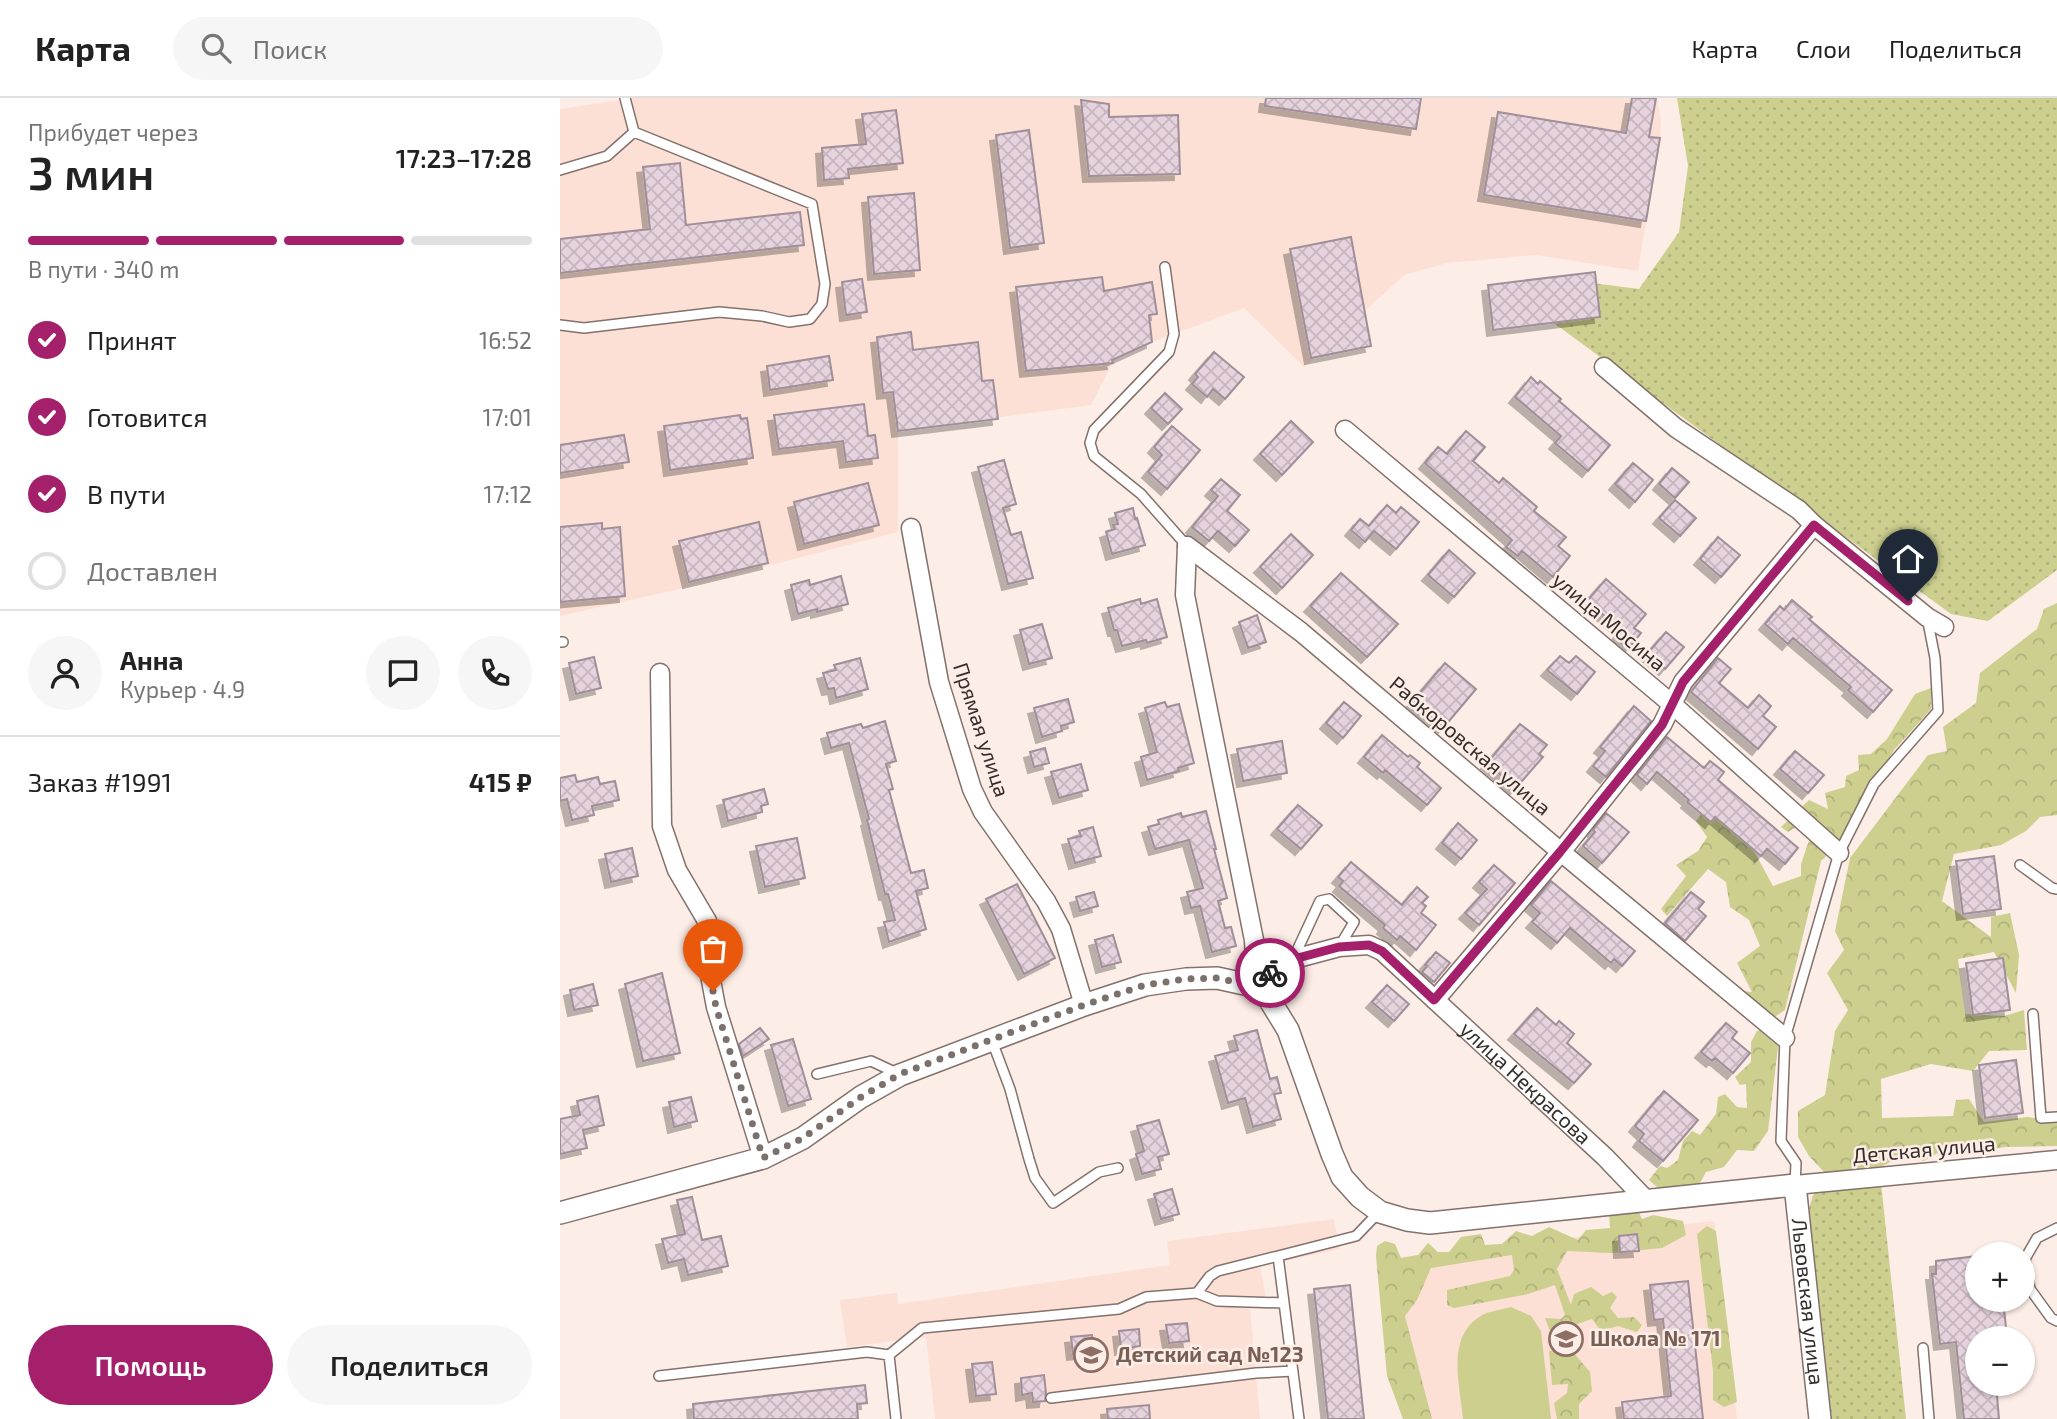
<!DOCTYPE html>
<html lang="ru">
<head>
<meta charset="utf-8">
<style>
  :root { --surface:#fff; --page:#f6f6f6; --text:#222; --muted:#767676; --line:#e0e0e0; --accent:#a5206b }
  body { margin:0; font-family:"Exo 2",sans-serif; background:var(--page); color:var(--text); height:100vh; display:flex; flex-direction:column; font-size:26px; white-space:nowrap }
  * { box-sizing:border-box; margin:0 }
  p { font-size:23px; color:var(--muted) }
  .icon { flex:none; width:38px; height:38px; fill:none; stroke:currentColor; stroke-width:2; stroke-linecap:round; stroke-linejoin:round }
  .map { position:relative; flex:1; overflow:hidden }
  .drawer { display:flex; flex-direction:column; background:var(--surface); width:560px }
  .drawer>* { flex:none }
  .buttons { position:absolute; left:1405px; top:1144px; display:grid; gap:14px }
  .buttons a { display:grid; place-items:center; width:70px; height:70px; border-radius:50%; background:var(--surface); box-shadow:0 2px 5px #0004; font-size:35px }
  .pin { position:absolute; display:grid; place-items:center; width:60px; height:60px; color:#fff; margin:-72px -30px; border-radius:50% 50% 50% 0; rotate:-45deg; box-shadow:0 0 7px #0007 }
  .pin .icon { rotate:45deg }
  .courier { position:absolute; display:grid; place-items:center; width:70px; height:70px; margin:-35px; border:5px solid #a5206b; border-radius:50%; background:#fff; color:#222; box-shadow:0 2px 9px #0007 }
  .head em { font-style:normal; font-weight:600 }
  .head div { display:flex; flex-direction:column-reverse }
  .head { display:flex; align-items:center; justify-content:space-between; height:119px; padding:0 28px }
  h1 { font-size:46px; font-weight:600; line-height:52px }
  .bar { display:grid; grid-template-columns:repeat(4,1fr); gap:10px 7px; align-content:center; height:84px; padding:0 28px }
  .bar i { height:9px; border-radius:5px; background:var(--line) }
  .bar .selected { background:var(--accent) }
  .bar p { grid-column:span 4 }
  .line { display:flex; align-items:center; gap:18px; padding:0 28px; border-top:2px solid var(--line) }
  .line div { flex:1 }
  .round { display:grid; place-items:center; flex:none; width:74px; height:74px; border-radius:37px; background:var(--page) }
  ol { padding:0 28px; list-style:none }
  li { display:flex; align-items:center; gap:21px; height:77px }
  li p { margin-inline-start:auto }
  li .icon { padding:7px; border-radius:50%; background:var(--accent); color:#fff; stroke-width:4 }
  li:last-child { color:var(--muted) }
  li i { width:38px; height:38px; border:4px solid var(--line); border-radius:50% }
  .cta { display:flex; gap:14px; margin-top:auto; padding:14px 28px }
  .cta a { flex:1; height:80px; border-radius:42px; background:var(--accent); color:#fff; font-size:28px; font-weight:600; line-height:80px; text-align:center }
  .cta a+a { background:var(--page); color:var(--text) }
  header { display:flex; align-items:center; gap:42px; box-sizing:border-box; height:98px; padding:0 35px; background:var(--surface); border-bottom:2px solid var(--line) }
  header strong { font-size:33px }
  nav { display:flex; gap:38px; margin-inline-start:auto; font-size:24px }
  .search { width:490px; height:63px; background:var(--page); display:flex; align-items:center; gap:18px; box-sizing:border-box; padding:0 24px; border-radius:38px; color:var(--muted); font-size:26px }
  main { display:flex; flex:1; min-height:0 }
  .map>svg:first-child { display:block }
  .built { fill:#fce0d5 }
  .forest { fill:url(#forest-crowns) }
  .park { fill:url(#park-dots) }
  .pitch { fill:#cccf8e }
  .building { fill:url(#building-cross-hatch); stroke:#a08e98; stroke-width:2; filter:url(#shadow) }
  .lines { fill:none; stroke-linecap:round; stroke-linejoin:round }
  .service-casing { stroke:#83716b; stroke-width:12 }
  .minor-casing { stroke:#83716b; stroke-width:21 }
  .tertiary-casing { stroke:#83716b; stroke-width:24 }
  .service { stroke:#fff; stroke-width:9 }
  .minor { stroke:#fff; stroke-width:18 }
  .tertiary { stroke:#fff; stroke-width:21 }
  .done { stroke:#7a706c; stroke-width:7; stroke-dasharray:0 12.6 }
  .route { stroke:#a5206b; stroke-width:9 }
  .labels { text-anchor:middle; stroke-width:5; stroke-linejoin:round; paint-order:stroke }
  .street-label { font-size:21px; fill:#342d2a; stroke:#fdede7 }
  .education-label { font-size:21px; font-weight:bold; fill:#785e54; stroke:#fdede7; text-anchor:start }
</style>
</head>
<body>
<header>
<strong>Карта</strong>
<div class="search"><svg class="icon" aria-label="search" viewBox="0 0 24 24"><circle cx="10" cy="10" r="6"/><path d="M15 15l6 6"/></svg>Поиск</div>
<nav><a>Карта</a><a>Слои</a><a>Поделиться</a></nav>
</header>
<main>
<section class="drawer">
<div class="head"><div><h1>3 мин</h1><p>Прибудет через</p></div><em>17:23–17:28</em></div>
<div class="bar"><i class="selected"></i><i class="selected"></i><i class="selected"></i><i></i><p>В пути · 340 m</p></div>
<ol>
<li><svg class="icon" aria-label="check" viewBox="0 0 24 24"><path d="M5 12l5 5 9-10"/></svg>Принят<p>16:52</p></li>
<li><svg class="icon" aria-label="check" viewBox="0 0 24 24"><path d="M5 12l5 5 9-10"/></svg>Готовится<p>17:01</p></li>
<li><svg class="icon" aria-label="check" viewBox="0 0 24 24"><path d="M5 12l5 5 9-10"/></svg>В пути<p>17:12</p></li>
<li><i></i>Доставлен</li>
</ol>
<div class="line" style="height:126px"><a class="round"><svg class="icon" aria-label="person" viewBox="0 0 24 24"><circle cx="12" cy="8" r="4"/><path d="M4 21q1-7 8-7t8 7"/></svg></a><div><b>Анна</b><p>Курьер · 4.9</p></div><a class="round"><svg class="icon" aria-label="chat" viewBox="0 0 24 24"><path d="M4 5h16v11H9l-5 4z"/></svg></a><a class="round"><svg class="icon" aria-label="phone" viewBox="0 0 24 24"><path d="M5 4h4l2 5-3 2q2 4 5 5l2-3 5 2v4C11 20 4 13 5 4z"/></svg></a></div>
<div class="line" style="height:91px"><div>Заказ #1991</div><b>415 ₽</b></div>
<div class="cta"><a>Помощь</a><a>Поделиться</a></div>
</section>
<div class="map">
<svg width="1497" height="1321" viewBox="0 0 1497 1321">
  <defs>
    <pattern id="forest-crowns" width="20" height="18" patternUnits="userSpaceOnUse" patternTransform="scale(1.75)"><rect width="20" height="18" fill="#cccf8e"/><path d="M2 6a3 3 0 1 1 6 0M12 15a3 3 0 1 1 6 0" fill="none" stroke="#b0b27b"/></pattern>
    <pattern id="park-dots" width="8" height="8" patternUnits="userSpaceOnUse" patternTransform="scale(1.75)"><rect width="8" height="8" fill="#cccf8e"/><path d="M2 2h.1M6 6h.1" fill="none" stroke="#b0b27b" stroke-width="1.8" stroke-linecap="round"/></pattern>
    <pattern id="building-cross-hatch" width="8" height="8" patternUnits="userSpaceOnUse" patternTransform="scale(1.75)"><rect width="8" height="8" fill="#e6d3dd"/><path d="M0 0l8 8M0 8l8-8" fill="none" stroke="#c6b5be"/></pattern>
    <filter id="shadow"><feDropShadow dx="-6" dy="6" stdDeviation="0" flood-color="#0004"/></filter>
  </defs>
  <rect width="100%" height="100%" fill="#fdede7"/>
  <!-- built -->
  <path class="built" d="M75 0H1097L1101 22 1100 40 1078 173 975 157 887 165 844 177 744 269 684 210 592 244 561 258 552 265 531 307 338 333V434L115 492 0 518V11Z
    M774 1121 780 1151 700 1168 707 1206 690 1209 700 1321H375L366 1239 287 1249 280 1202 337 1195 338 1206 610 1167 607 1143Z
    M1154 1123 1177 1321H867L823 1161Z"/>
  <!-- forest -->
  <path class="forest" d="M1497 505V717L1480 719 1466 733 1441 747 1394 756 1382 803 1431 839V819L1450 815 1459 857 1456 895 1434 854 1398 861 1405 916 1444 918 1464 912 1467 952 1429 953 1413 973 1371 966 1321 981 1322 1020 1393 1018 1396 1002 1409 1001 1424 1024 1468 1019 1497 1024V1048L1445 1049 1411 1055 1398 1043 1364 1063 1343 1057 1310 1075 1264 1074 1249 1058 1238 1039V1013L1265 997 1275 933 1288 912 1267 875 1284 852 1275 833 1290 760 1368 657 1387 653 1383 629 1416 605 1420 575 1477 531 1484 511Z
    M1371 590V611L1334 652 1276 748 1261 763 1225 912 1213 920 1182 893 1192 894 1177 865 1200 848 1189 822 1170 809 1166 784 1148 771 1107 818 1101 811 1126 778 1116 767 1138 753 1147 739 1136 723 1145 711 1177 722 1213 788 1241 778V766L1255 725 1247 722 1228 734 1221 729 1249 702 1268 711 1265 695 1285 689 1286 678 1299 672 1298 657 1311 656 1327 641 1355 596Z
    M1212 929 1218 949 1208 1033 1194 1053 1177 1052 1164 1069 1146 1074 1138 1089 1104 1095 1089 1082 1100 1068 1107 1070 1118 1062 1123 1043 1132 1033 1140 1037 1156 1016 1158 999 1165 996 1177 1009 1187 1010 1186 986 1180 987 1175 979 1191 964V944L1197 933Z
    M1078 1112 1082 1121 1093 1117 1123 1123 1126 1137 1102 1150 1052 1155 1007 1153 997 1171 1011 1207 1014 1196 1031 1189 1043 1198 1052 1194 1057 1199 1050 1210 1058 1220 1074 1219 1082 1227 1077 1234 1058 1228 1041 1233 1032 1221 1003 1231 990 1233 985 1220 1001 1221 1005 1217 995 1187 968 1196 894 1210 887 1207V1192L950 1178 954 1172 952 1157 871 1170 857 1202 845 1218 872 1321H843L827 1278 816 1158 817 1148 825 1143 835 1146 841 1160 858 1157 868 1145 878 1154H889L901 1139 921 1136 925 1147 942 1146 956 1133 972 1138 989 1129 1018 1142 1026 1132 1050 1130 1049 1114Z
    M1147 1128 1156 1133 1177 1304 1164 1309 1153 1302V1273L1137 1136Z
    M1009 1249 1030 1274 1032 1293 1019 1306V1321H997L994 1305 1007 1295 1008 1286 992 1287 989 1253Z"/>
  <!-- park -->
  <path class="park" d="M1117 0H1497V472L1428 523 1391 516 987 220 1009 182 1079 191 1119 134 1128 68Z
    M1321 1085 1346 1321H1272L1249 1111 1253 1097 1258 1092Z"/>
  <!-- pitch -->
  <path class="pitch" d="M951 1209 971 1218 981 1233 991 1321H903C900 1287 886 1241 919 1219 927 1213 941 1212 951 1209Z"/>
  <!-- building -->
  <path class="building" d="M706 0H861L856 31 705 8Z
    M1072 0H1096L1089 39 1100 40 1086 123 924 97 938 14 1066 35Z
    M521 2 549 6V19L618 17 620 76 529 78Z
    M336 12 343 65 288 71 289 80 264 82 262 50 306 46 302 16Z
    M469 32 484 145 450 150 436 37Z
    M120 65 126 127 240 114 244 147 0 175V141L90 131 83 69Z
    M354 95 360 172 314 176 308 99Z
    M791 139 811 248 751 260 730 151Z
    M1035 174 1040 219 933 232 928 187Z
    M542 179 544 193 592 184 597 216 589 217 592 244 552 262 553 265 466 273 456 189Z
    M302 181 307 214 286 217 282 184Z
    M351 234 353 252 418 244 422 283 433 282 438 321 338 333 333 294 323 295 317 239Z
    M654 254 684 279 665 301 653 291 647 299 632 286 638 279 635 276Z
    M269 258 273 282 210 292 207 268Z
    M971 279 978 286 980 283 1001 301 999 303 1050 347 1028 373 995 345 1001 338 955 299Z
    M605 295 622 311 608 326 591 310Z
    M304 306 308 338 315 337 318 360 286 364 283 343 219 351 214 317Z
    M180 317 181 321 187 320 193 360 110 372 104 328Z
    M731 323 753 344 722 377 700 356Z
    M612 328 640 352 607 391 588 374 602 357 594 349Z
    M906 333 925 349 913 363 939 385 943 380 977 409 974 413 1006 439 998 448 1010 458 993 479 962 453 958 458 946 449 952 442 865 365 878 349 887 356Z
    M64 337 69 364 0 375V347Z
    M444 362 456 406 443 410 451 437 461 434 473 480 448 486 418 369Z
    M1073 365 1093 382 1075 404 1055 386Z
    M1112 370 1129 384 1115 400 1099 386Z
    M661 381 680 397 667 413 689 432 675 448 658 433 649 443 632 429 658 398 651 392Z
    M308 385 319 427 244 446 234 404Z
    M1115 402 1136 420 1120 438 1099 420Z
    M827 407 836 415 841 409 859 424 836 451 814 433 805 444 791 432 800 421 809 428Z
    M573 410 575 421 577 420 585 447 552 456 546 434 555 431 553 427 558 426 555 415Z
    M199 424 208 465 129 484 119 443Z
    M42 425V431L60 429 65 498 0 504V429Z
    M731 436 753 457 722 490 700 469Z
    M1158 439 1180 457 1161 479 1140 461Z
    M889 452 915 475 894 499 868 477Z
    M781 475 838 526 807 559 750 508Z
    M281 478 288 506 257 514V511L238 516 231 487 249 482 250 487Z
    M1046 481 1086 516 1074 530 1081 535 1068 551 1055 540 1061 532 1027 503Z
    M580 501 581 506 597 501 607 539 587 545 586 542 562 548 557 532H554L548 510Z
    M1232 502 1252 519 1249 521 1332 592 1313 614 1288 592 1291 589 1233 540 1228 546 1205 526 1220 508 1224 512Z
    M697 517 706 544 688 550 679 524Z
    M482 526 492 560 469 566 460 532Z
    M1106 534 1124 549 1105 571 1087 556Z
    M1000 558 1009 565 1016 558 1035 574 1017 596 987 572Z
    M34 559 41 590 16 596 9 565Z
    M300 560 308 591 276 600 274 590 268 591 263 575 276 572 274 567Z
    M1158 560 1171 571 1159 585 1188 610 1199 597 1211 608 1203 618 1216 629 1198 651 1131 594Z
    M885 565 916 591 884 629 853 603Z
    M508 601 514 624 501 628 502 633 482 639 474 610Z
    M605 604 607 609 619 606 634 665 618 670 619 673 587 682 581 659 597 654 585 610Z
    M784 604 801 618 783 640 766 625Z
    M1074 608 1091 623 1046 679 1033 668 1045 653 1040 649Z
    M325 623 336 663 326 666 333 691 329 692 351 775 364 772 368 790 356 793 366 831 329 844 324 824 335 822 328 796H325L307 722 309 721 289 645 271 650 267 635 301 626 303 630Z
    M960 626 987 647 979 656 983 659 956 690 927 665Z
    M822 637 848 659 850 657 860 665 857 669 881 690 867 707 825 672 823 675 804 659Z
    M1107 639 1144 670 1150 663 1164 674 1158 682 1238 750 1225 766 1207 751 1201 758 1155 719 1151 724 1127 704 1129 702 1097 674 1087 686 1077 677Z
    M722 643 727 675 683 683 677 651Z
    M485 650 489 665 474 669 470 654Z
    M1235 653 1264 677 1248 695 1220 671Z
    M521 666 528 692 499 700 491 674Z
    M15 677 17 684 38 679 40 686 55 683 59 702 32 708 34 717 12 722 7 701 0 703V680Z
    M204 691 208 706 201 708 202 714 168 723 163 702Z
    M738 707 762 727 741 751 717 731Z
    M646 713 656 751H654L667 800 658 803 665 830 671 829 676 848 652 854 640 808 631 810 627 794 643 790 629 742 595 751 588 729 599 726 598 722 621 715 622 719Z
    M1046 715 1069 734 1042 765 1023 748 1035 734 1033 732Z
    M898 725 917 742 901 761 882 745Z
    M533 729 541 758 515 765 508 741 521 738 519 733Z
    M237 740 245 780 205 789 196 748Z
    M72 750 78 778 51 784 45 756Z
    M1434 758 1441 811 1403 816 1396 763Z
    M791 764 842 807 857 789 868 799 862 805 866 808 861 815 876 827 856 852 840 838 837 842 823 830 825 827 779 788 783 783 778 779Z
    M934 767 955 785 919 827 905 815 927 791 919 784Z
    M991 783 1075 853 1062 868 1054 861 1051 865 1010 830 997 845 972 824 980 815 971 807Z
    M457 786 495 860 464 876 426 801Z
    M534 794 538 808 520 813 516 799Z
    M1131 794 1144 804 1138 811 1146 818 1125 843 1105 825Z
    M553 837 561 864 542 869 535 842Z
    M876 854 890 865 874 884 862 874 867 868 865 867Z
    M1443 860 1450 912 1413 917 1406 865Z
    M102 875 120 955 83 963 65 886Z
    M33 886 38 907 14 912 10 892Z
    M827 887 849 906 834 923 812 904Z
    M977 910 996 927 999 923 1014 936 1007 945 1031 966 1014 985 954 936Z
    M1166 925 1177 934 1172 940 1190 955 1173 975 1155 960 1152 963 1141 954Z
    M200 930 209 941 183 958 179 946Z
    M697 932 710 981 717 979 721 995 714 996 721 1021 693 1029 685 1000 668 1005 655 958 678 952 674 938Z
    M233 941 251 1001 228 1008 211 947Z
    M1456 962 1463 1015 1425 1020 1419 967Z
    M1104 993 1138 1022 1103 1063 1079 1043 1084 1036 1075 1028Z
    M38 998 44 1027 23 1032 27 1050 0 1056V1021L20 1017 17 1003Z
    M131 999 137 1023 114 1029 109 1004Z
    M599 1022 609 1056 598 1059 601 1071 582 1076 576 1056 584 1053 577 1028Z
    M612 1091 619 1116 601 1121 594 1096Z
    M132 1099 142 1142 161 1138 168 1168 128 1177 124 1161 108 1165 102 1141 125 1136 117 1102Z
    M1077 1136 1079 1153 1060 1154 1059 1138Z
    M1418 1158V1202H1443L1447 1238 1418 1241V1286H1436L1439 1321H1404L1396 1244 1380 1246 1372 1176H1376V1163Z
    M1128 1183 1143 1321H1064L1062 1304 1111 1298 1103 1221 1094 1222 1090 1187Z
    M790 1187 804 1321H768L754 1191Z
    M627 1225 629 1243 609 1245 606 1227Z
    M579 1231 580 1248 561 1251 559 1233Z
    M532 1237 534 1254 513 1256 511 1239Z
    M432 1264 436 1296 416 1298 412 1266Z
    M484 1277 486 1295 485 1303 473 1304 472 1295 462 1297 461 1280Z
    M305 1287 307 1305 297 1306 298 1321H134L133 1306Z
    M589 1307 590 1321H548L547 1311Z"/>
  <g class="lines">
    <!-- service casing -->
    <g class="service-casing">
      <path id="service" d="M0 72 47 58 74 34
        M605 169 614 236 609 254 534 332 530 345 534 358 581 396 627 448
        M0 227 24 230 159 214 202 218 229 224 250 221 262 206 265 186 252 106 74 34 65 0
        M0 544H3
        M1460 767 1492 790 1497 791
        M734 859 760 803 769 801 794 824 779 849
        M1473 916 1481 1020 1497 1019
        M432 943 450 991 469 1061 475 1080 493 1105 539 1074 558 1070
        M257 976 311 963 339 976
        M1235 1087 1236 1065 1221 1043 1225 940 1279 755 1314 686 1378 613 1375 560 1367 519
        M1497 1130 1477 1140 1465 1161 1470 1191 1491 1220 1497 1223
        M637 1195 650 1178 658 1173 718 1158
        M1363 1250 1369 1321
        M329 1257 362 1230 559 1211 586 1199 637 1195 657 1203 724 1205
        M99 1278 307 1254 329 1257 336 1321
        M491 1300 696 1275 733 1273
        M739 1321 718 1158 796 1138 819 1114"/>
    </g>
    <!-- minor casing -->
    <g class="minor-casing">
      <g id="minor">
        <path d="M1044 269 1116 330 1239 412 1254 427 1367 519 1384 529"/>
        <path d="M785 332 1113 607 1279 755"/>
        <path d="M351 430 379 584 412 691 423 714 486 803 501 831 524 907"/>
        <path d="M627 448 741 534 1001 754 1225 940"/>
        <path d="M627 448 625 497 694 842 695 861 689 887"/>
        <path d="M100 575 102 728 117 772 147 823 151 848 150 877 156 909 203 1060"/>
        <path id="s1" d="M689 887 734 861 779 849 809 847 822 853 1045 1059 1087 1103"/>
        <path d="M875 902 1001 754 1102 627 1123 584 1254 427"/>
        <path d="M1235 1087 1497 1062"/>
      </g>
    </g>
    <!-- tertiary casing -->
    <g class="tertiary-casing">
      <g id="tertiary">
        <path id="s2" d="M0 1115 203 1060 243 1040 301 999 340 977 524 907 585 887 626 881 657 880 689 887 709 901 728 932 772 1056 782 1079 800 1099 820 1114 847 1122 870 1125 1235 1087 1260 1321"/>
      </g>
    </g>
    <!-- service -->
    <use href="#service" class="service"/>
    <!-- minor -->
    <use href="#minor" class="minor"/>
    <!-- tertiary -->
    <use href="#tertiary" class="tertiary"/>
  </g>
  <g class="lines">
    <!-- done -->
    <path class="done" d="M153 893 156 909 203 1060 243 1040 301 999 340 976 524 907 585 887 626 881 657 880 689 887 710 875"/>
    <!-- route -->
    <path class="route" d="M710 875 734 861 779 849 809 847 822 853 874 902 1000 754 1085 649 1102 627 1123 584 1254 427 1348 503"/>
  </g>
  <!-- icons -->
  <defs>
    <g id="school-ring" transform="scale(1.75)"><circle r="9.5" fill="#fdede7" stroke="#8d6e63" stroke-width="1.5"/><path d="M0-5L7-2L0 1L-7-2ZM-4 1L0 2.5L4 1V4Q0 6-4 4Z" fill="#8d6e63"/></g>
  </defs>
  <g fill-rule="evenodd">
    <use href="#school-ring" x="1006" y="1241"/>
    <use href="#school-ring" x="531" y="1257"/>
  </g>
  <g class="labels">
    <!-- street labels -->
    <g class="street-label">
      <text transform="translate(1049 524) rotate(40)" y="7">улица Мосина</text>
      <text transform="translate(421 632) rotate(72)" y="7">Прямая улица</text>
      <text transform="translate(910 648) rotate(40)" y="7">Рабкоровская улица</text>
      <text dy="7" stroke="none"><textPath href="#s1" startOffset="338">улица Некрасова</textPath></text>
      <text transform="translate(1364 1052) rotate(-5)" y="7">Детская улица</text>
      <text dy="7" stroke="none"><textPath href="#s2" startOffset="1542">Львовская улица</textPath></text>
    </g>
    <!-- education labels -->
    <g class="education-label">
      <text x="1030" y="1248">Школа № 171</text>
      <text x="556" y="1264">Детский сад №123</text>
    </g>
  </g>
</svg>
<div class="buttons">
<a>+</a>
<a>−</a>
</div>
<div class="pin" style="left:153px;top:893px;background:#ea580c"><svg class="icon" aria-label="bag" viewBox="0 0 24 24"><path d="M5 8h14l-1 12H6zM9 8a3 3 0 0 1 6 0"/></svg></div>
<div class="pin" style="left:1348px;top:503px;background:#1f2937"><svg class="icon" aria-label="home" viewBox="0 0 24 24"><path d="M3 11l9-7 9 7M6 9v11h12V9"/></svg></div>
<div class="courier" style="left:710px;top:875px"><svg class="icon" aria-label="bike" viewBox="0 0 24 24"><circle cx="6" cy="16" r="4"/><circle cx="18" cy="16" r="4"/><path d="M6 16l4-8h5l3 8M10 8l3 8H6M13 5h3"/></svg></div>
</div>
</main>
</body>
</html>
